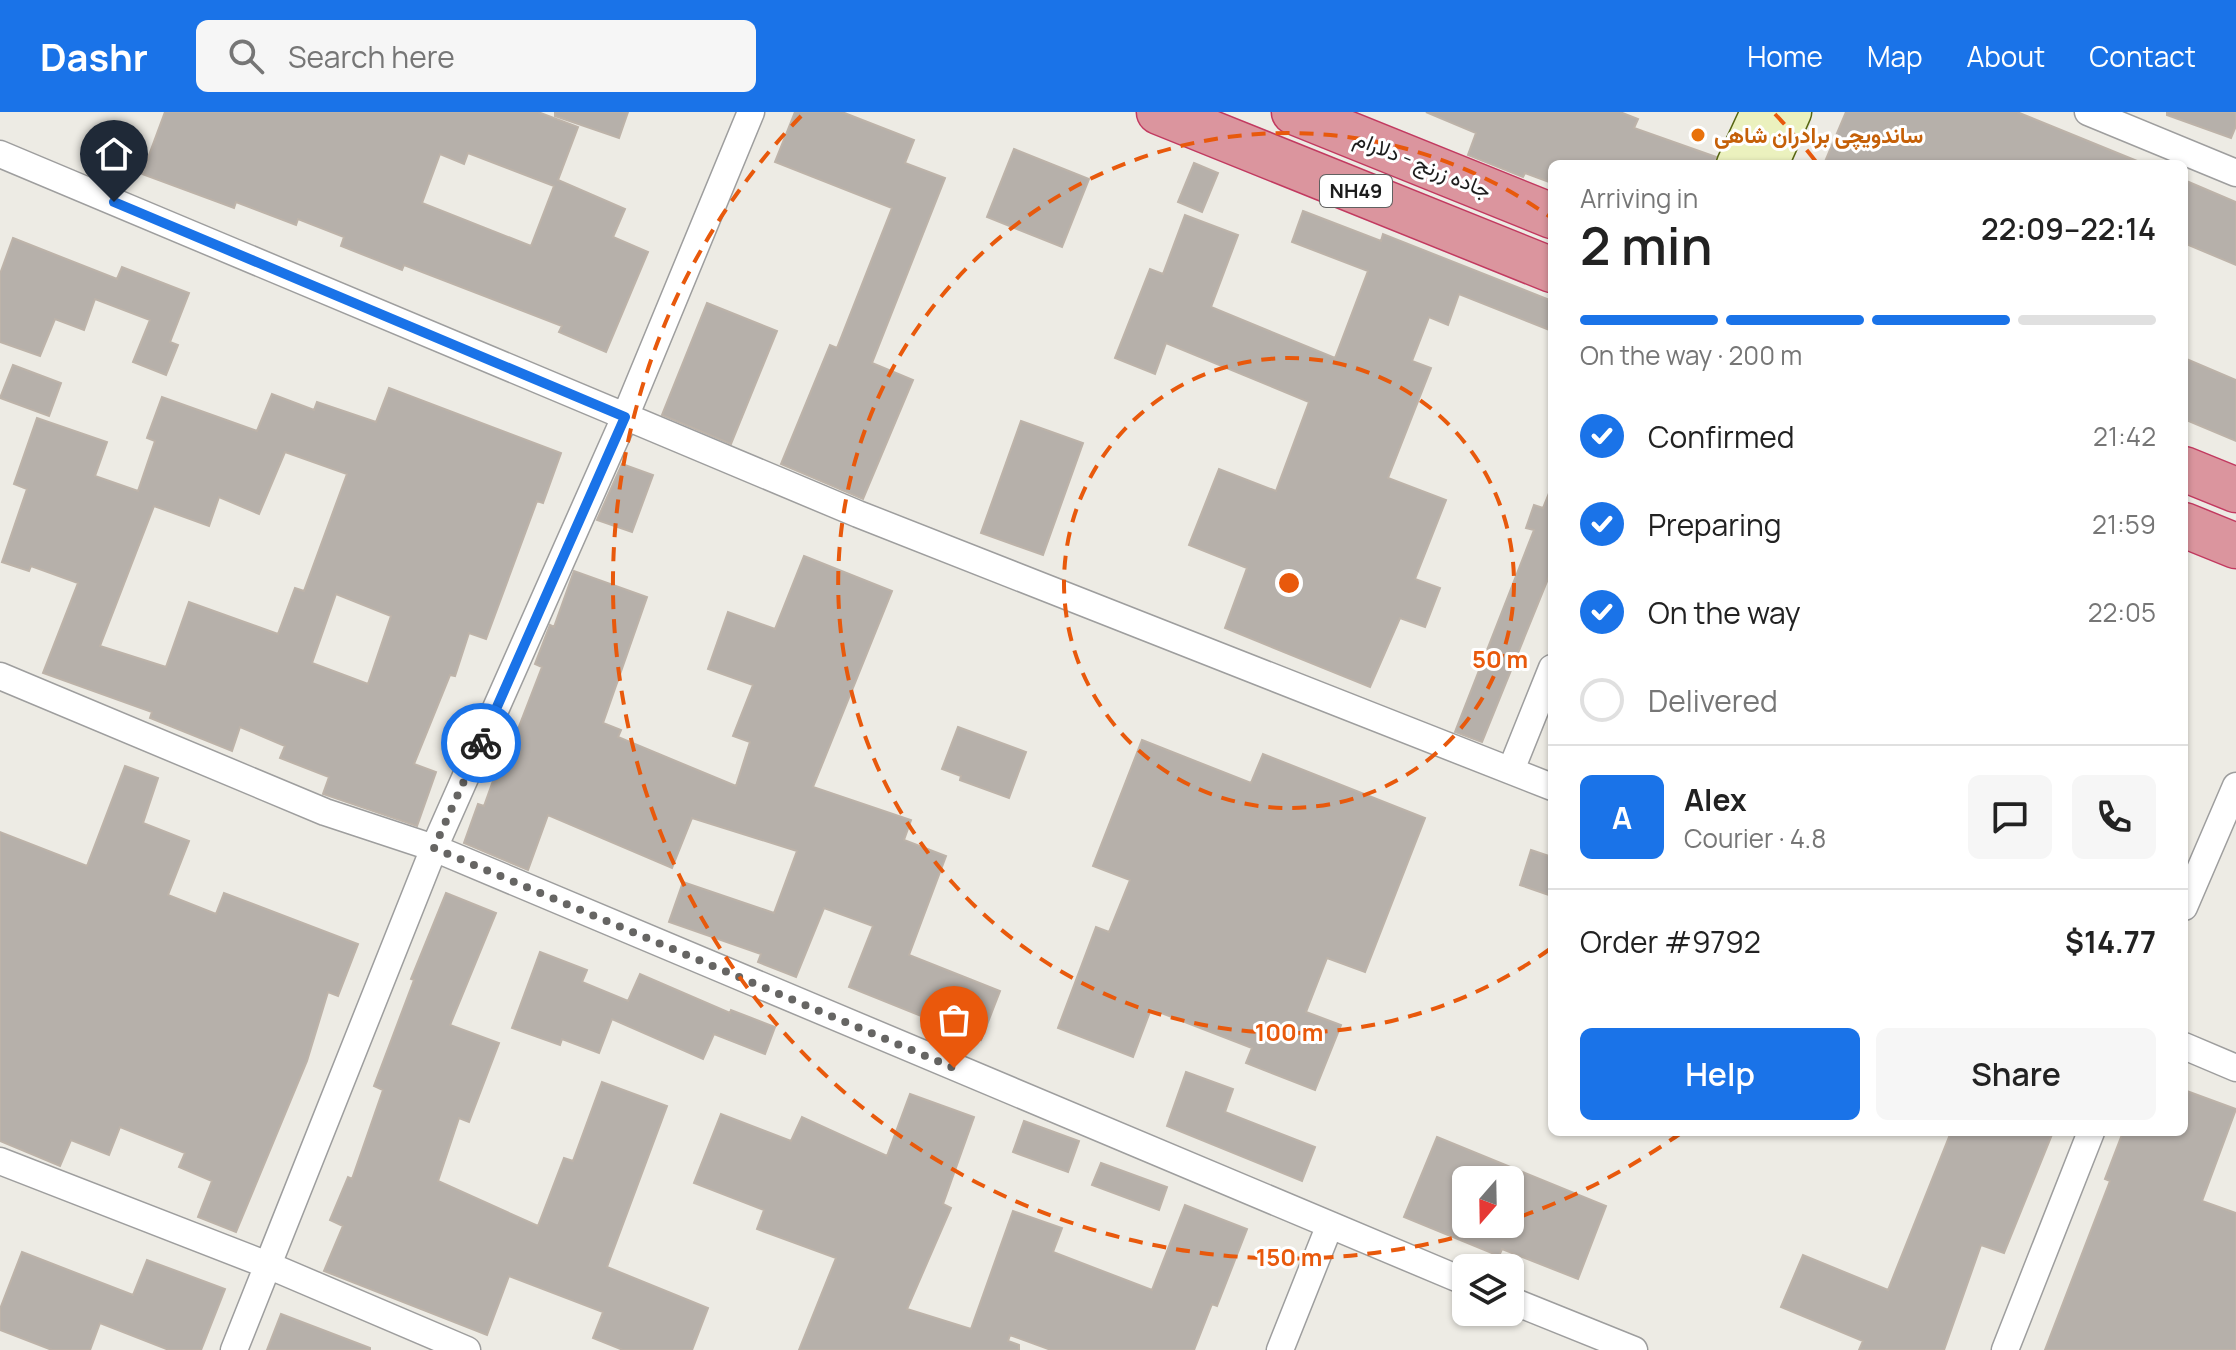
<!DOCTYPE html>
<html lang="en">
<head>
<meta charset="utf-8">
<style>
  :root { --surface:#fff; --page:#f6f6f6; --text:#222; --muted:#767676; --line:#e0e0e0; --accent:#1a73e8 }
  body { margin:0; font-family:Manrope,Vazirmatn,sans-serif; background:var(--page); color:var(--text); height:100vh; display:flex; flex-direction:column; font-size:30px; white-space:nowrap }
  * { box-sizing:border-box; margin:0 }
  p { font-size:26px; color:var(--muted) }
  .icon { flex:none; width:44px; height:44px; fill:none; stroke:currentColor; stroke-width:2; stroke-linecap:round; stroke-linejoin:round }
  .map { position:relative; flex:1; overflow:hidden }
  .drawer { position:absolute; left:1548px; top:48px; width:640px; height:976px; display:flex; flex-direction:column; background:var(--surface); border-radius:12px; box-shadow:0 2px 6px #0004 }
  .drawer>* { flex:none }
  .needle { width:52px; rotate:200deg }
  .tools { position:absolute; left:1452px; top:1054px; display:grid; gap:16px }
  .tools a { display:grid; place-items:center; width:72px; height:72px; border-radius:12px; background:var(--surface); box-shadow:0 2px 6px #0004; font-size:40px }
  .pin { position:absolute; display:grid; place-items:center; width:68px; height:68px; color:#fff; margin:-82px -34px; border-radius:50% 50% 50% 0; rotate:-45deg; box-shadow:0 0 8px #0007 }
  .pin .icon { rotate:45deg }
  .courier { position:absolute; display:grid; place-items:center; width:80px; height:80px; margin:-40px; border:6px solid #1a73e8; border-radius:50%; background:#fff; color:#222; box-shadow:0 2px 10px #0007 }
  .overview em { font-style:normal; font-weight:600 }
  .overview div { display:flex; flex-direction:column-reverse }
  .overview { display:flex; align-items:center; justify-content:space-between; height:136px; padding:0 32px }
  h1 { font-size:52px; font-weight:600; line-height:60px }
  .bar { display:grid; grid-template-columns:repeat(4,1fr); gap:12px 8px; align-content:center; height:96px; padding:0 32px }
  .bar i { height:10px; border-radius:6px; background:var(--line) }
  .bar .on { background:var(--accent) }
  .bar p { grid-column:span 4 }
  .line { display:flex; align-items:center; gap:20px; padding:0 32px; border-top:2px solid var(--line) }
  .line div { flex:1 }
  .round { display:grid; place-items:center; flex:none; width:84px; height:84px; border-radius:12px; background:var(--page) }
  ol { padding:0 32px; list-style:none }
  li { display:flex; align-items:center; gap:24px; height:88px }
  li p { margin-inline-start:auto }
  li .icon { padding:8px; border-radius:50%; background:var(--accent); color:#fff; stroke-width:4 }
  li:last-child { color:var(--muted) }
  li i { width:44px; height:44px; border:4px solid var(--line); border-radius:50% }
  .button { display:flex; gap:16px; margin-top:auto; padding:16px 32px }
  .button a { flex:1; height:92px; border-radius:12px; background:var(--accent); color:#fff; font-size:32px; font-weight:600; line-height:92px; text-align:center }
  .button a+a { background:var(--page); color:var(--text) }
  header { display:flex; align-items:center; gap:48px; box-sizing:border-box; height:112px; padding:0 40px; background:var(--accent); color:#fff }
  header strong { font-size:38px }
  nav { display:flex; gap:44px; margin-inline-start:auto; font-size:28px }
  .search { width:560px; height:72px; background:var(--page); display:flex; align-items:center; gap:20px; box-sizing:border-box; padding:0 28px; border-radius:12px; color:var(--muted); font-size:30px }
  .map>svg:first-child { display:block }
  .building { fill:#b6b0aa; stroke:#bdb3a9; stroke-width:2; fill-rule:evenodd }
  .lines { fill:none; stroke-linecap:round; stroke-linejoin:round }
  .street-casing { stroke:#9e9e9e; stroke-width:29 }
  .secondary-casing { stroke:#576612; stroke-width:39 }
  .highway-casing { stroke:#c23a60; stroke-width:47 }
  .street { stroke:#fff; stroke-width:26 }
  .secondary { stroke:#ebf1be; stroke-width:36 }
  .highway { stroke:#db959e; stroke-width:44 }
  .done { stroke:#666563; stroke-width:8; stroke-dasharray:0 14.4 }
  .route { stroke:#1a73e8; stroke-width:10 }
  .ring { fill:none; stroke:#e8590c; stroke-width:4; stroke-dasharray:14 10 }
  .food-dot { fill:#e8710a; stroke:#fff; stroke-width:3 }
  .labels { text-anchor:middle; stroke-width:6; stroke-linejoin:round; paint-order:stroke }
  .shield { fill:#fff; stroke:#616161; stroke-width:2 }
  .shield-label { font-size:20px; font-weight:bold; fill:#1d1d1d }
  .food-label { font-size:22px; font-weight:bold; fill:#c56008; stroke:#fff; text-anchor:start }
  .street-label { font-size:22px; fill:#1d1d1d; stroke:#fff }
  .centre { fill:#e8590c; stroke:#fff; stroke-width:4 }
  .ring-label { font-size:24px; text-anchor:middle; font-weight:bold; fill:#e8590c; stroke:#fff; stroke-width:6; stroke-linejoin:round; paint-order:stroke }
</style>
</head>
<body>
<header>
<strong>Dashr</strong>
<div class="search"><svg class="icon" aria-label="search" viewBox="0 0 24 24"><circle cx="10" cy="10" r="6"/><path d="M15 15l6 6"/></svg>Search here</div>
<nav><a>Home</a><a>Map</a><a>About</a><a>Contact</a></nav>
</header>
<div class="map">
<svg width="2236" height="1238" viewBox="0 0 2236 1238">
  <rect width="100%" height="100%" fill="#edebe4"/>
  <!-- building -->
  <path class="building" d="M165 0H538L578 15 558 68 625 97 613 125 648 140 606 240 559 220 562 214 404 153 402 158 341 134 344 125 298 107 296 113 236 90 234 96 142 62ZM468 41 554 74 531 134 422 91 440 42 464 52Z
    M555 0H628L619 26 555 4Z
    M795 0H842L914 28 905 51 945 66 872 251 913 268 863 387 781 352 830 233 837 236 892 96 775 50Z
    M1426 0H1620L1638 7 1634 16 1716 45 1714 52H1552V71L1525 61 1523 65 1468 43 1476 21Z
    M1846 0H2017L2142 51 1824 52Z
    M2167 0H2236V14L2231 26 2167 3Z
    M1014 37 1089 67 1062 135 987 105Z
    M1194 51 1218 61 1202 100 1178 90Z
    M2184 68 2236 90V153L2184 131Z
    M1303 99 1381 129 1383 122 1552 189V219L1459 182 1448 213 1429 205 1412 249 1431 256 1388 366 1446 388 1415 467 1440 476 1425 515 1400 506 1370 575 1225 516 1247 456 1189 433 1219 357 1276 379 1309 290 1166 231 1155 262 1115 246 1150 157 1163 162 1185 103 1238 123 1211 195 1335 246 1368 159 1292 130Z
    M13 126 117 167 122 155 189 181 170 230 178 233 166 263 133 250 150 208 95 187 84 218 55 207 40 244 0 230V162Z
    M707 191 777 219 731 332 662 303Z
    M2184 246 2236 268V329L2184 307Z
    M13 253 61 271 49 304 0 286Z
    M389 276 561 341 543 391 537 389 486 527 469 521 455 564 450 563 414 652 436 660 417 714 323 682 329 665 280 646 285 634 240 615 232 639 150 606 152 600 43 561 78 471 31 454 29 459 2 450 27 377 14 372 37 306 107 330 95 364 138 379 155 329 147 326 162 285 257 319 272 282 314 298 317 290 376 310ZM285 340 347 362 304 479 295 476 278 522 189 490 166 555 100 534 154 394 209 414 219 385 259 402ZM336 482 391 504 368 572 312 551Z
    M1021 309 1083 331 1043 443 981 421Z
    M622 352 653 363 632 420 597 408Z
    M1551 376 1552 457 1482 630 1455 620 1534 418 1526 416 1534 393 1543 396Z
    M804 444 892 479 813 675 911 708 904 728 946 744 909 843 1000 879 981 928 849 875 873 814 824 796 796 865 758 850 761 842 669 810 683 770 774 801 797 739 692 706 672 756 548 703 528 758 464 731 478 692 484 694 503 641 508 643 542 555 535 552 550 513 554 515 574 459 647 485 603 611 621 618 618 625 736 674 750 630 733 624 753 573 708 557 728 500 775 517Z
    M958 615 1026 640 1009 686 960 668 961 664 942 657Z
    M1142 628 1251 671 1263 642 1425 706 1365 860 1327 846 1306 900 1341 913 1315 978 1246 951 1252 936 1151 897 1133 945 1058 916 1096 815 1109 820 1130 768 1093 754Z
    M125 654 158 666 143 711 189 729 168 783 216 802 224 781 358 832 338 884 328 880 307 949 236 1120 198 1105 212 1069 179 1055 185 1041 120 1015 109 1043 71 1028 60 1054 0 1029V720L87 754Z
    M1531 738 1552 745V784L1520 773Z
    M446 781 496 801 450 913 499 931 469 1010 459 1006 438 1069 538 1114 564 1046 573 1049 602 970 667 994 607 1155 708 1196 692 1238H623L593 1226 603 1200 509 1164 487 1223 324 1159 343 1114 330 1108 348 1065 352 1067 383 978 374 974 414 868 411 867Z
    M540 840 587 858 582 870 628 889 640 862 730 901 731 898 775 915 765 942 714 922 703 947 612 907 599 941 562 927 560 933 512 916Z
    M1186 960 1233 977 1225 1000 1315 1035 1302 1069 1167 1014Z
    M2184 978 2236 997 2202 1089 2236 1101V1238H2045L2110 1069 2105 1067 2123 1020H2184Z
    M910 982 974 1005 943 1092 951 1096 907 1197 971 1217 1013 1099 1062 1116 1053 1140 1152 1178 1185 1093 1247 1117 1217 1194 1212 1192 1194 1238H1051L1010 1223 1008 1229 1019 1233V1238H799L836 1146 757 1117 764 1098 694 1071 721 1002 791 1029 802 1005 887 1044Z
    M1024 1009 1079 1029 1068 1060 1013 1040Z
    M1951 1020H2053L2004 1141 1981 1133 1944 1238H1859L1863 1229 1781 1195 1803 1143 1888 1178Z
    M1437 1025 1606 1094 1578 1167 1502 1137 1499 1144 1404 1105ZM1466 1068H1510V1112H1466Z
    M1101 1051 1167 1075 1159 1098 1092 1073Z
    M22 1140 133 1183 147 1148 225 1177 201 1238H169L100 1211 90 1238H52L0 1218V1197Z
    M281 1202 370 1236V1238H267Z"/>
  <g class="lines">
    <!-- street casing -->
    <g class="street-casing">
      <path id="street" d="M2088 0 2236 61
        M0 42 858 402 1552 675
        M0 564 325 700 434 736 1466 1170
        M1511 658 1552 556
        M2184 795 2236 674
        M2184 934 2236 956
        M0 1049 270 1154 467 1238
        M1510 1188 1634 1238
        M234 1238 434 736 625 305 751 0
        M1280 1238 1329 1115
        M2005 1238 2091 1020"/>
    </g>
    <!-- secondary casing -->
    <g class="secondary-casing">
      <path id="secondary" d="M1735 52 1759 0
        M1770 52 1793 0"/>
    </g>
    <!-- highway casing -->
    <g class="highway-casing">
      <path id="highway" d="M1159 0 1552 158
        M1294 0 1552 104
        M2184 357 2236 378
        M2184 413 2236 434"/>
    </g>
    <!-- street -->
    <use href="#street" class="street"/>
    <!-- secondary -->
    <use href="#secondary" class="secondary"/>
    <!-- highway -->
    <use href="#highway" class="highway"/>
  </g>
  <g class="lines">
    <!-- done -->
    <path class="done" d="M481 631 434 736 954 956"/>
    <!-- route -->
    <path class="route" d="M114 90 625 305 481 631"/>
  </g>
  <!-- distance rings -->
  <g class="ring">
    <circle cx="1289" cy="471" r="225"/>
    <path d="M1550 837A450 450 0 1 1 1550 105"/>
    <path d="M1681 1021A675 675 0 0 1 1514 1107M1498 1113A675 675 0 0 1 803 2M1775 2A675 675 0 0 1 1817 51"/>
  </g>
  <!-- markers -->
  <circle class="food-dot" cx="1698" cy="23" r="8"/>
  <g class="labels">
    <!-- shield labels -->
    <rect class="shield" x="1320" y="63" width="72" height="32" rx="6"/>
    <g class="shield-label">
      <text x="1356" y="86">NH49</text>
    </g>
    <!-- food labels -->
    <g class="food-label">
      <text x="1714" y="31">ساندویچی برادران شاهی</text>
    </g>
    <!-- street labels -->
    <g class="street-label">
      <text transform="translate(1423 52) rotate(22)" y="8">جاده زرنج - دلارام</text>
    </g>
  </g>
  <circle cx="1289" cy="471" r="12" class="centre"/>
  <g class="ring-label">
    <text x="1500" y="556">50 m</text>
    <text x="1289" y="929">100 m</text>
    <text x="1289" y="1154">150 m</text>
  </g>
</svg>
<div class="tools">
<a><svg class="needle" viewBox="-14 -14 28 28"><path d="M0-13l5 13h-10z" fill="#e53935"/><path d="M0 13l5-13h-10z" fill="#767676"/></svg></a>
<a><svg class="icon" aria-label="layers" viewBox="0 0 24 24"><path d="M12 4l9 5-9 5-9-5zM3 14l9 5 9-5"/></svg></a>
</div>
<div class="pin" style="left:954px;top:956px;background:#ea580c"><svg class="icon" aria-label="bag" viewBox="0 0 24 24"><path d="M5 8h14l-1 12H6zM9 8a3 3 0 0 1 6 0"/></svg></div>
<div class="pin" style="left:114px;top:90px;background:#1f2937"><svg class="icon" aria-label="home" viewBox="0 0 24 24"><path d="M3 11l9-7 9 7M6 9v11h12V9"/></svg></div>
<div class="courier" style="left:481px;top:631px"><svg class="icon" aria-label="bike" viewBox="0 0 24 24"><circle cx="6" cy="16" r="4"/><circle cx="18" cy="16" r="4"/><path d="M6 16l4-8h5l3 8M10 8l3 8H6M13 5h3"/></svg></div>
<section class="drawer">
<div class="overview"><div><h1>2 min</h1><p>Arriving in</p></div><em>22:09–22:14</em></div>
<div class="bar"><i class="on"></i><i class="on"></i><i class="on"></i><i></i><p>On the way · 200 m</p></div>
<ol>
<li><svg class="icon" aria-label="check" viewBox="0 0 24 24"><path d="M5 12l5 5 9-10"/></svg>Confirmed<p>21:42</p></li>
<li><svg class="icon" aria-label="check" viewBox="0 0 24 24"><path d="M5 12l5 5 9-10"/></svg>Preparing<p>21:59</p></li>
<li><svg class="icon" aria-label="check" viewBox="0 0 24 24"><path d="M5 12l5 5 9-10"/></svg>On the way<p>22:05</p></li>
<li><i></i>Delivered</li>
</ol>
<div class="line" style="height:144px"><b class="round" style="background:var(--accent);color:#fff">A</b><div><b>Alex</b><p>Courier · 4.8</p></div><a class="round"><svg class="icon" aria-label="chat" viewBox="0 0 24 24"><path d="M4 5h16v11H9l-5 4z"/></svg></a><a class="round"><svg class="icon" aria-label="phone" viewBox="0 0 24 24"><path d="M5 4h4l2 5-3 2q2 4 5 5l2-3 5 2v4C11 20 4 13 5 4z"/></svg></a></div>
<div class="line" style="height:104px"><div>Order #9792</div><b>$14.77</b></div>
<div class="button"><a>Help</a><a>Share</a></div>
</section>
</div>
</body>
</html>
